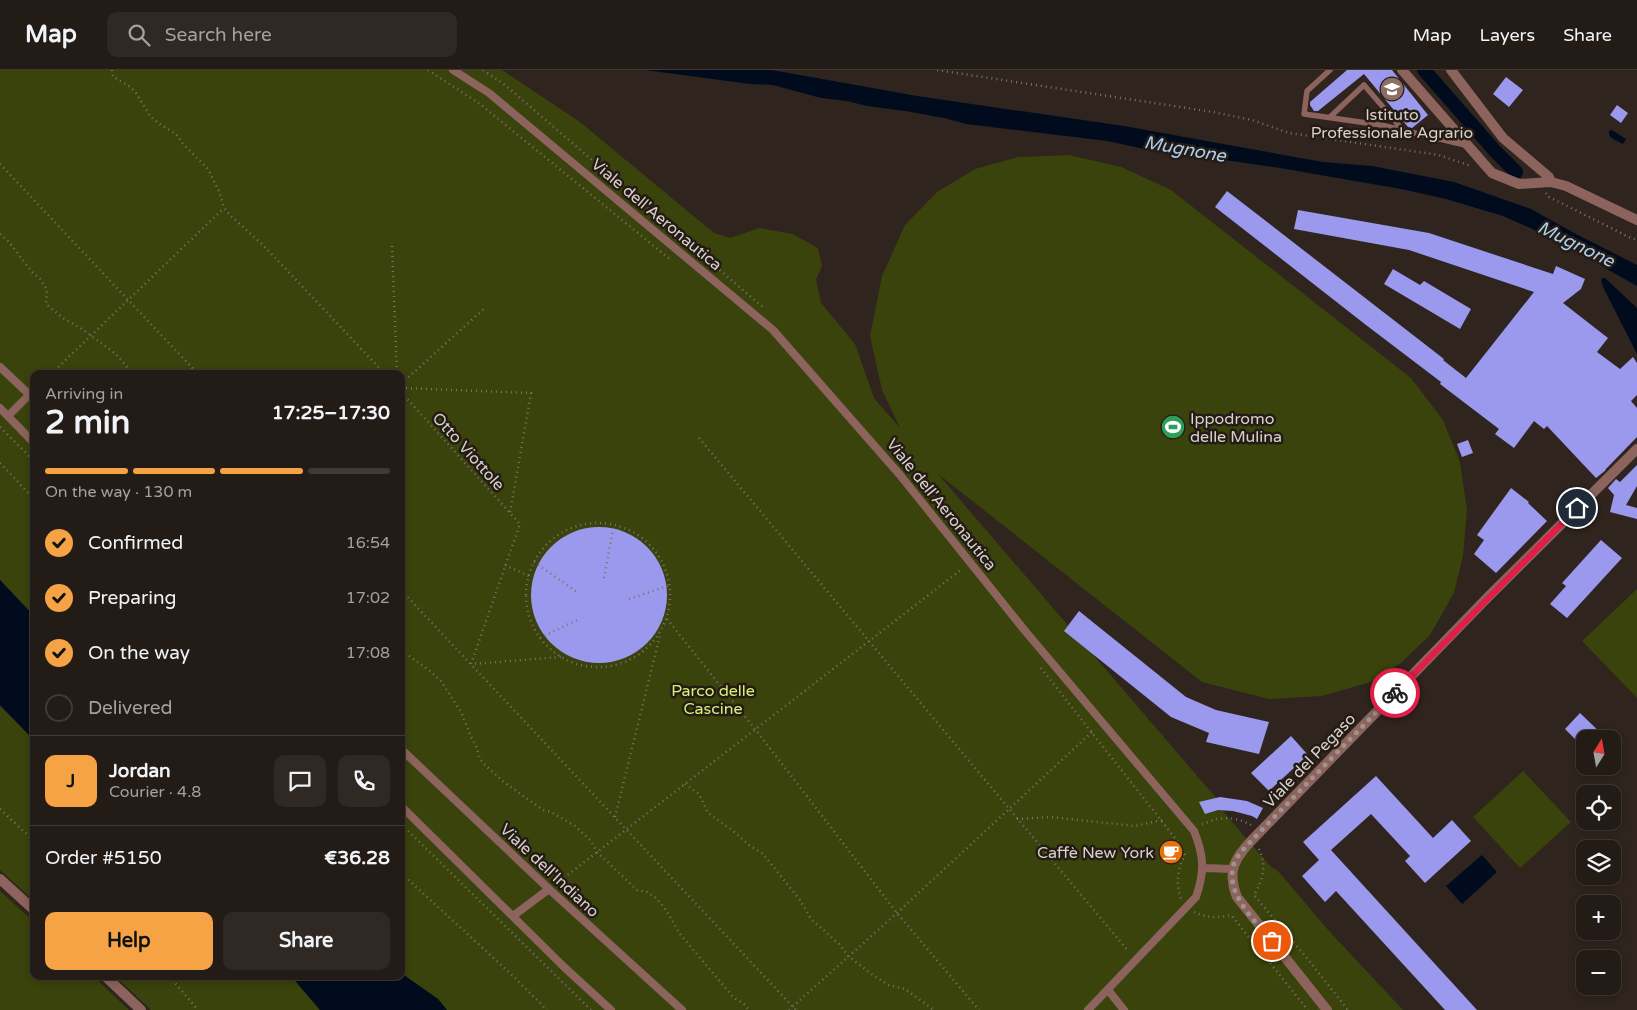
<!DOCTYPE html>
<html lang="en">
<head>
<meta charset="utf-8">
<style>
  :root { --surface:#231b16; --page:#2f2823; --text:#f1f3f6; --muted:#a3a1a1; --line:#403935; --accent:#f5a345 }
  body { margin:0; font-family:"Varela Round",sans-serif; background:var(--page); color:var(--text); height:100vh; display:flex; flex-direction:column; font-size:19px; white-space:nowrap }
  * { box-sizing:border-box; margin:0 }
  p { font-size:16px; color:var(--muted) }
  .icon { flex:none; width:28px; height:28px; fill:none; stroke:currentColor; stroke-width:2; stroke-linecap:round; stroke-linejoin:round }
  .map { position:relative; flex:1; overflow:hidden }
  .side { position:absolute; left:30px; top:300px; width:375px; height:610px; display:flex; flex-direction:column; background:var(--surface); border-radius:10px; box-shadow:0 2px 8px #0003,0 0 0 1px var(--line) }
  .side>* { flex:none }
  .needle { width:32px; rotate:11deg }
  .controls { position:absolute; left:1576px; top:660px; display:grid; gap:10px }
  .controls a { display:grid; place-items:center; width:45px; height:45px; border-radius:10px; background:var(--surface); box-shadow:0 2px 8px #0003,0 0 0 1px var(--line); font-size:25px }
  .pin { position:absolute; display:grid; place-items:center; width:42px; height:42px; color:#fff; margin:-21px; border:2px solid #fff; border-radius:50%; box-shadow:0 1px 5px #0007 }
  .courier { position:absolute; display:grid; place-items:center; width:50px; height:50px; margin:-25px; border:4px solid #e11d48; border-radius:50%; background:#fff; color:#222; box-shadow:0 1px 6px #0007 }
  .overview em { font-style:normal; font-weight:800 }
  .overview div { display:flex; flex-direction:column-reverse }
  .overview { display:flex; align-items:center; justify-content:space-between; height:85px; padding:0 15px }
  h1 { font-size:32px; font-weight:800; line-height:38px }
  .bar { display:grid; grid-template-columns:repeat(4,1fr); gap:8px 5px; align-content:center; height:60px; padding:0 15px }
  .bar i { height:6px; border-radius:4px; background:var(--line) }
  .bar .on { background:var(--accent) }
  .bar p { grid-column:span 4 }
  .line { display:flex; align-items:center; gap:12px; padding:0 15px; border-top:1px solid var(--line) }
  .line div { flex:1 }
  .round { display:grid; place-items:center; flex:none; width:52px; height:52px; border-radius:10px; background:var(--page) }
  ol { padding:0 15px; list-style:none }
  li { display:flex; align-items:center; gap:15px; height:55px }
  li p { margin-inline-start:auto }
  li .icon { padding:5px; border-radius:50%; background:var(--accent); color:#111; stroke-width:4 }
  li:last-child { color:var(--muted) }
  li i { width:28px; height:28px; border:2px solid var(--line); border-radius:50% }
  .primary-button { display:flex; gap:10px; margin-top:auto; padding:10px 15px }
  .primary-button a { flex:1; height:58px; border-radius:10px; background:var(--accent); color:#111; font-size:20px; font-weight:800; line-height:58px; text-align:center }
  .primary-button a+a { background:var(--page); color:var(--text) }
  header { display:flex; align-items:center; gap:30px; box-sizing:border-box; height:70px; padding:0 25px; background:var(--surface); border-bottom:1px solid var(--line) }
  header strong { font-size:24px }
  nav { display:flex; gap:28px; margin-inline-start:auto; font-size:18px }
  .search { width:350px; height:45px; background:var(--page); display:flex; align-items:center; gap:12px; box-sizing:border-box; padding:0 18px; border-radius:10px; color:var(--muted); font-size:19px }
  .map>svg:first-child { display:block }
  .green { fill:#39430b }
  .water { fill:#000c1e }
  .lines { fill:none; stroke-linecap:round; stroke-linejoin:round }
  .canal { stroke:#000c1e; stroke-width:14 }
  .building { fill:#9b99ed }
  .path { stroke:#7c736d; stroke-width:2.5; stroke-dasharray:1 4; stroke-linecap:butt }
  .service { stroke:#8c635d; stroke-width:5.5 }
  .pedestrian { stroke:#8c635d; stroke-width:8 }
  .minor { stroke:#8c635d; stroke-width:10 }
  .done { stroke:#9d948f; stroke-width:5; stroke-dasharray:0 9 }
  .route { stroke:#e11d48; stroke-width:6 }
  .labels { text-anchor:middle; stroke-width:5; stroke-linejoin:round; paint-order:stroke }
  .poi-label { font-size:16px; fill:#d8d1cc; stroke:#251b15 }
  .street-label { font-size:16px; fill:#d8d1cc; stroke:#251b15 }
  .park-label { font-size:16px; fill:#d5f177; stroke:#251b15 }
  .water-label { font-size:18px; font-style:italic; fill:#acd0f1; stroke:#251b15 }
</style>
</head>
<body>
<header>
<strong>Map</strong>
<div class="search"><svg class="icon" aria-label="search" viewBox="0 0 24 24"><circle cx="10" cy="10" r="6"/><path d="M15 15l6 6"/></svg>Search here</div>
<nav><a>Map</a><a>Layers</a><a>Share</a></nav>
</header>
<div class="map">
<svg width="1637" height="940" viewBox="0 0 1637 940">
  <rect width="100%" height="100%" fill="#2f241e"/>
  <!-- green -->
  <path class="green" d="M0 0H502L580 52 714 163 730 168 759 158 793 164 818 178 822 196 816 210 821 233 855 274 874 328 900 358 882 320 870 266 882 206 905 155 937 122 975 99 1018 87 1069 85 1121 97 1171 120 1411 308 1443 350 1460 392 1467 440 1463 486 1454 523 1430 565 1401 593 1371 612 1322 626 1269 629 1202 612 938 404 1217 729 1216 733 1271 797 1277 800 1330 862 1403 940H447L438 929 401 903V304H34V546L0 510Z
    M1637 519V628L1582 571Z
    M0 636 34 670V831L0 800Z
    M1523 701 1571 752 1520 798 1473 747Z
    M0 821 34 852V906H93L129 940H0Z
    M115 906H291L320 940H151Z"/>
  <!-- water -->
  <path class="water" d="M645 0H772L917 26 1124 56 1323 92 1372 96 1454 112 1531 139 1574 163 1637 195V216L1605 198 1588 185 1555 169 1503 146 1446 129 1401 119 1280 98 1224 90 1172 81 1149 80 1107 71 966 54 944 48 905 41 867 36 847 31 821 28 773 15 750 14Z
    M1612 60 1626 69 1623 74C1617 70 1608 70 1609 61Z
    M1602 208H1605L1637 238V284L1603 217 1601 210Z
    M0 510 34 546V670L0 635Z
    M1482 785 1497 802 1462 834 1446 816Z
    M401 903 438 929 447 940H320L291 906H401Z"/>
  <g class="lines">
    <!-- canal -->
    <path class="canal" d="M1424 0 1495 81 1516 102"/>
  </g>
  <!-- building -->
  <path class="building" d="M1347 0H1392L1428 45 1412 58 1408 57 1364 4 1318 41H1314L1310 35V32Z
    M1506 7 1523 20 1509 37 1493 24Z
    M1617 35 1628 43 1621 53 1610 45Z
    M1227 121 1444 289 1443 290 1466 308 1534 222 1409 180 1294 159 1298 140 1429 163 1553 204 1556 196 1585 209 1581 219 1563 233 1608 268 1597 282 1620 299 1633 287 1637 293V325L1631 331 1637 338V367L1605 400H1606L1596 408 1547 356 1544 359 1534 351 1514 378 1495 364 1499 359 1440 314 1441 312 1366 255 1215 137Z
    M1393 199 1420 215 1424 211 1471 239 1460 259 1384 214Z
    M1468 370 1473 383 1462 387 1457 374Z
    M1637 395V416L1626 435 1637 438V449L1610 442 1614 425 1608 418 1616 409 1620 412Z
    M1511 418 1529 432 1528 433 1547 451 1496 503 1474 484 1484 470 1477 465Z
    M531 525a68 68 0 1 1 136 0a68 68 0 1 1-136 0Z
    M1601 470 1622 488 1567 548 1550 534 1566 516 1562 513Z
    M1079 541 1186 627 1216 640 1269 652 1259 684 1206 672 1209 663 1171 647 1064 561Z
    M1580 643 1607 669H1585V679L1565 659Z
    M1291 666 1308 685 1269 721 1251 703Z
    M1376 706 1433 768 1452 750 1471 771 1425 813 1405 791 1410 786 1371 744 1331 780 1477 940H1445L1336 821 1325 832 1302 806 1319 790 1303 772Z
    M1220 727 1247 731 1263 738 1257 749 1252 746 1233 741 1218 740 1205 744 1199 732Z
    M1170 772 1181 785 1172 791 1162 778Z"/>
  <g class="lines">
    <!-- path -->
    <path class="path" d="M112 0 113 7 128 15 136 23 150 46 158 53 176 64 183 74 208 99 219 121 224 138 231 146 264 176 385 304
      M428 0 480 34 671 190
      M483 0 505 15 765 239
      M937 0 1213 42 1252 50 1289 63 1439 85 1471 96
      M0 94 198 304
      M1546 123 1547 126 1633 169H1637
      M0 164 9 172 32 202 40 209 47 220 46 234 63 248 82 259 116 284 133 304
      M392 176 397 304
      M51 304 224 138
      M401 314 486 237
      M401 318 531 323 510 443
      M401 322 520 454 471 594 561 587
      M0 357 34 391
      M699 368 1129 882
      M0 393 34 429
      M401 421 405 524
      M526 525a72 72 0 1 1 144 0a72 72 0 1 1-144 0Z
      M534 492 577 522
      M505 495 529 506
      M604 508 614 455
      M401 520 796 940
      M629 529 670 515
      M667 549 755 659 897 843 979 940
      M540 568 577 550
      M401 580 430 601 441 611 461 642 471 667 476 676 480 689 485 695 505 713 543 740 551 742 575 756 591 771 597 782 637 820 647 822 656 828 666 840 680 864 733 927 744 934 749 940
      M1041 598 1175 768 1185 785C1177 800 1176 813 1181 829
      M685 714 699 724 708 743 732 760 749 775 763 784 800 830 811 849 840 875 848 886 874 906 889 915 905 919 934 940
      M0 739 34 771
      M615 747 660 565
      M1017 749 1050 747 1135 756 1162 750
      M401 754 591 940
      M1202 754C1206 753 1212 750 1217 749 1229 747 1241 749 1251 755
      M1259 779C1267 795 1263 810 1254 825L1306 887 1348 940
      M401 803 511 904 547 940
      M556 814 962 499
      M1194 842C1206 848 1218 848 1231 845L1308 940
      M169 906 198 940
      M789 940 897 843 1092 662"/>
    <!-- service -->
    <path class="service" d="M1330 0 1307 21 1304 44 1381 55 1465 75
      M1330 47 1364 15 1402 59"/>
    <!-- pedestrian -->
    <path class="pedestrian" d="M453 0 489 23 773 260 900 405 1026 562 1194 761C1204 786 1205 801 1196 827L1088 940
      M0 297 34 329
      M0 338 34 373
      M8 346 29 325
      M401 679 549 819 682 940
      M401 736 564 897 611 940
      M1203 798 1233 799
      M513 846 549 819
      M1108 920 1124 940"/>
    <!-- minor -->
    <path class="minor" d="M1402 0 1492 103 1519 114 1551 112 1566 116 1637 150
      M1451 0 1503 68 1549 107 1551 112
      M0 809 34 840
      M105 906 141 940
      M1327 940 1237 827C1227 801 1234 789 1252 770L1488 527 1637 379"/>
  </g>
  <g class="lines">
    <!-- done -->
    <path class="done" d="M1272 871C1255 850 1222 822 1235 791 1239 783 1246 777 1252 770L1395 623"/>
    <!-- route -->
    <path class="route" d="M1395 623 1577 438"/>
  </g>
  <!-- icons -->
  <defs>
    <g id="school-disc" transform="scale(1.25)"><circle r="9.5" fill="#8d6e63" stroke="#251b15"/><path d="M0-5L7-2L0 1L-7-2ZM-4 1L0 2.5L4 1V4Q0 6-4 4Z" fill="#fff"/></g>
    <g id="stadium-disc" transform="scale(1.25)"><circle r="9.5" fill="#2e9e5b" stroke="#251b15"/><path d="M0-5a6.5 5 0 1 0 0 10a6.5 5 0 1 0 0-10ZM-3.5-1.8h7v3.6h-7Z" fill="#fff"/></g>
    <g id="cafe-disc" transform="scale(1.25)"><circle r="9.5" fill="#e8710a" stroke="#251b15"/><path d="M-5.5-4.5H6V0H3Q3 3.5 0 3.5H-2.5Q-5.5 3.5-5.5 0ZM3-3.2v2h1.7v-2ZM-6 4.5H4V6H-6Z" fill="#fff"/></g>
  </defs>
  <g fill-rule="evenodd">
    <use href="#school-disc" x="1392" y="19"/>
    <use href="#stadium-disc" x="1173" y="357"/>
    <use href="#cafe-disc" x="1171" y="782"/>
  </g>
  <g class="labels">
    <!-- poi labels -->
    <g class="poi-label">
      <text x="1392" y="50">Istituto<tspan x="1392" dy="18">Professionale Agrario</tspan></text>
      <text x="1190" y="354" text-anchor="start">Ippodromo<tspan x="1190" dy="18">delle Mulina</tspan></text>
      <text x="1154" y="788" text-anchor="end">Caffè New York</text>
    </g>
    <!-- street labels -->
    <g class="street-label">
      <text transform="translate(657 144) rotate(40)" y="6">Viale dell'Aeronautica</text>
      <text transform="translate(469 381) rotate(48)" y="6">Otto Viottole</text>
      <text transform="translate(942 434) rotate(51)" y="6">Viale dell'Aeronautica</text>
      <text transform="translate(1309 690) rotate(-46)" y="6">Viale del Pegaso</text>
      <text transform="translate(550 800) rotate(43)" y="6">Viale dell'Indiano</text>
    </g>
    <!-- park labels -->
    <g class="park-label">
      <text x="713" y="626">Parco delle<tspan x="713" dy="18">Cascine</tspan></text>
    </g>
    <!-- water labels -->
    <g class="water-label">
      <text transform="translate(1185 79) rotate(10)" y="6">Mugnone</text>
      <text transform="translate(1576 174) rotate(26)" y="6">Mugnone</text>
    </g>
  </g>
</svg>
<div class="controls">
<a><svg class="needle" viewBox="-14 -14 28 28"><path d="M0-13l5 13h-10z" fill="#e53935"/><path d="M0 13l5-13h-10z" fill="#a3a1a1"/></svg></a>
<a><svg class="icon" aria-label="locate" viewBox="0 0 24 24"><circle cx="12" cy="12" r="6"/><path d="M12 2v4M12 18v4M2 12h4M18 12h4"/></svg></a>
<a><svg class="icon" aria-label="layers" viewBox="0 0 24 24"><path d="M12 4l9 5-9 5-9-5zM3 14l9 5 9-5"/></svg></a>
<a>+</a>
<a>−</a>
</div>
<div class="pin" style="left:1272px;top:871px;background:#ea580c"><svg class="icon" aria-label="bag" viewBox="0 0 24 24"><path d="M5 8h14l-1 12H6zM9 8a3 3 0 0 1 6 0"/></svg></div>
<div class="pin" style="left:1577px;top:438px;background:#1f2937"><svg class="icon" aria-label="home" viewBox="0 0 24 24"><path d="M3 11l9-7 9 7M6 9v11h12V9"/></svg></div>
<div class="courier" style="left:1395px;top:623px"><svg class="icon" aria-label="bike" viewBox="0 0 24 24"><circle cx="6" cy="16" r="4"/><circle cx="18" cy="16" r="4"/><path d="M6 16l4-8h5l3 8M10 8l3 8H6M13 5h3"/></svg></div>
<section class="side">
<div class="overview"><div><h1>2 min</h1><p>Arriving in</p></div><em>17:25–17:30</em></div>
<div class="bar"><i class="on"></i><i class="on"></i><i class="on"></i><i></i><p>On the way · 130 m</p></div>
<ol>
<li><svg class="icon" aria-label="check" viewBox="0 0 24 24"><path d="M5 12l5 5 9-10"/></svg>Confirmed<p>16:54</p></li>
<li><svg class="icon" aria-label="check" viewBox="0 0 24 24"><path d="M5 12l5 5 9-10"/></svg>Preparing<p>17:02</p></li>
<li><svg class="icon" aria-label="check" viewBox="0 0 24 24"><path d="M5 12l5 5 9-10"/></svg>On the way<p>17:08</p></li>
<li><i></i>Delivered</li>
</ol>
<div class="line" style="height:90px"><b class="round" style="background:var(--accent);color:#111">J</b><div><b>Jordan</b><p>Courier · 4.8</p></div><a class="round"><svg class="icon" aria-label="chat" viewBox="0 0 24 24"><path d="M4 5h16v11H9l-5 4z"/></svg></a><a class="round"><svg class="icon" aria-label="phone" viewBox="0 0 24 24"><path d="M5 4h4l2 5-3 2q2 4 5 5l2-3 5 2v4C11 20 4 13 5 4z"/></svg></a></div>
<div class="line" style="height:65px"><div>Order #5150</div><b>€36.28</b></div>
<div class="primary-button"><a>Help</a><a>Share</a></div>
</section>
</div>
</body>
</html>
